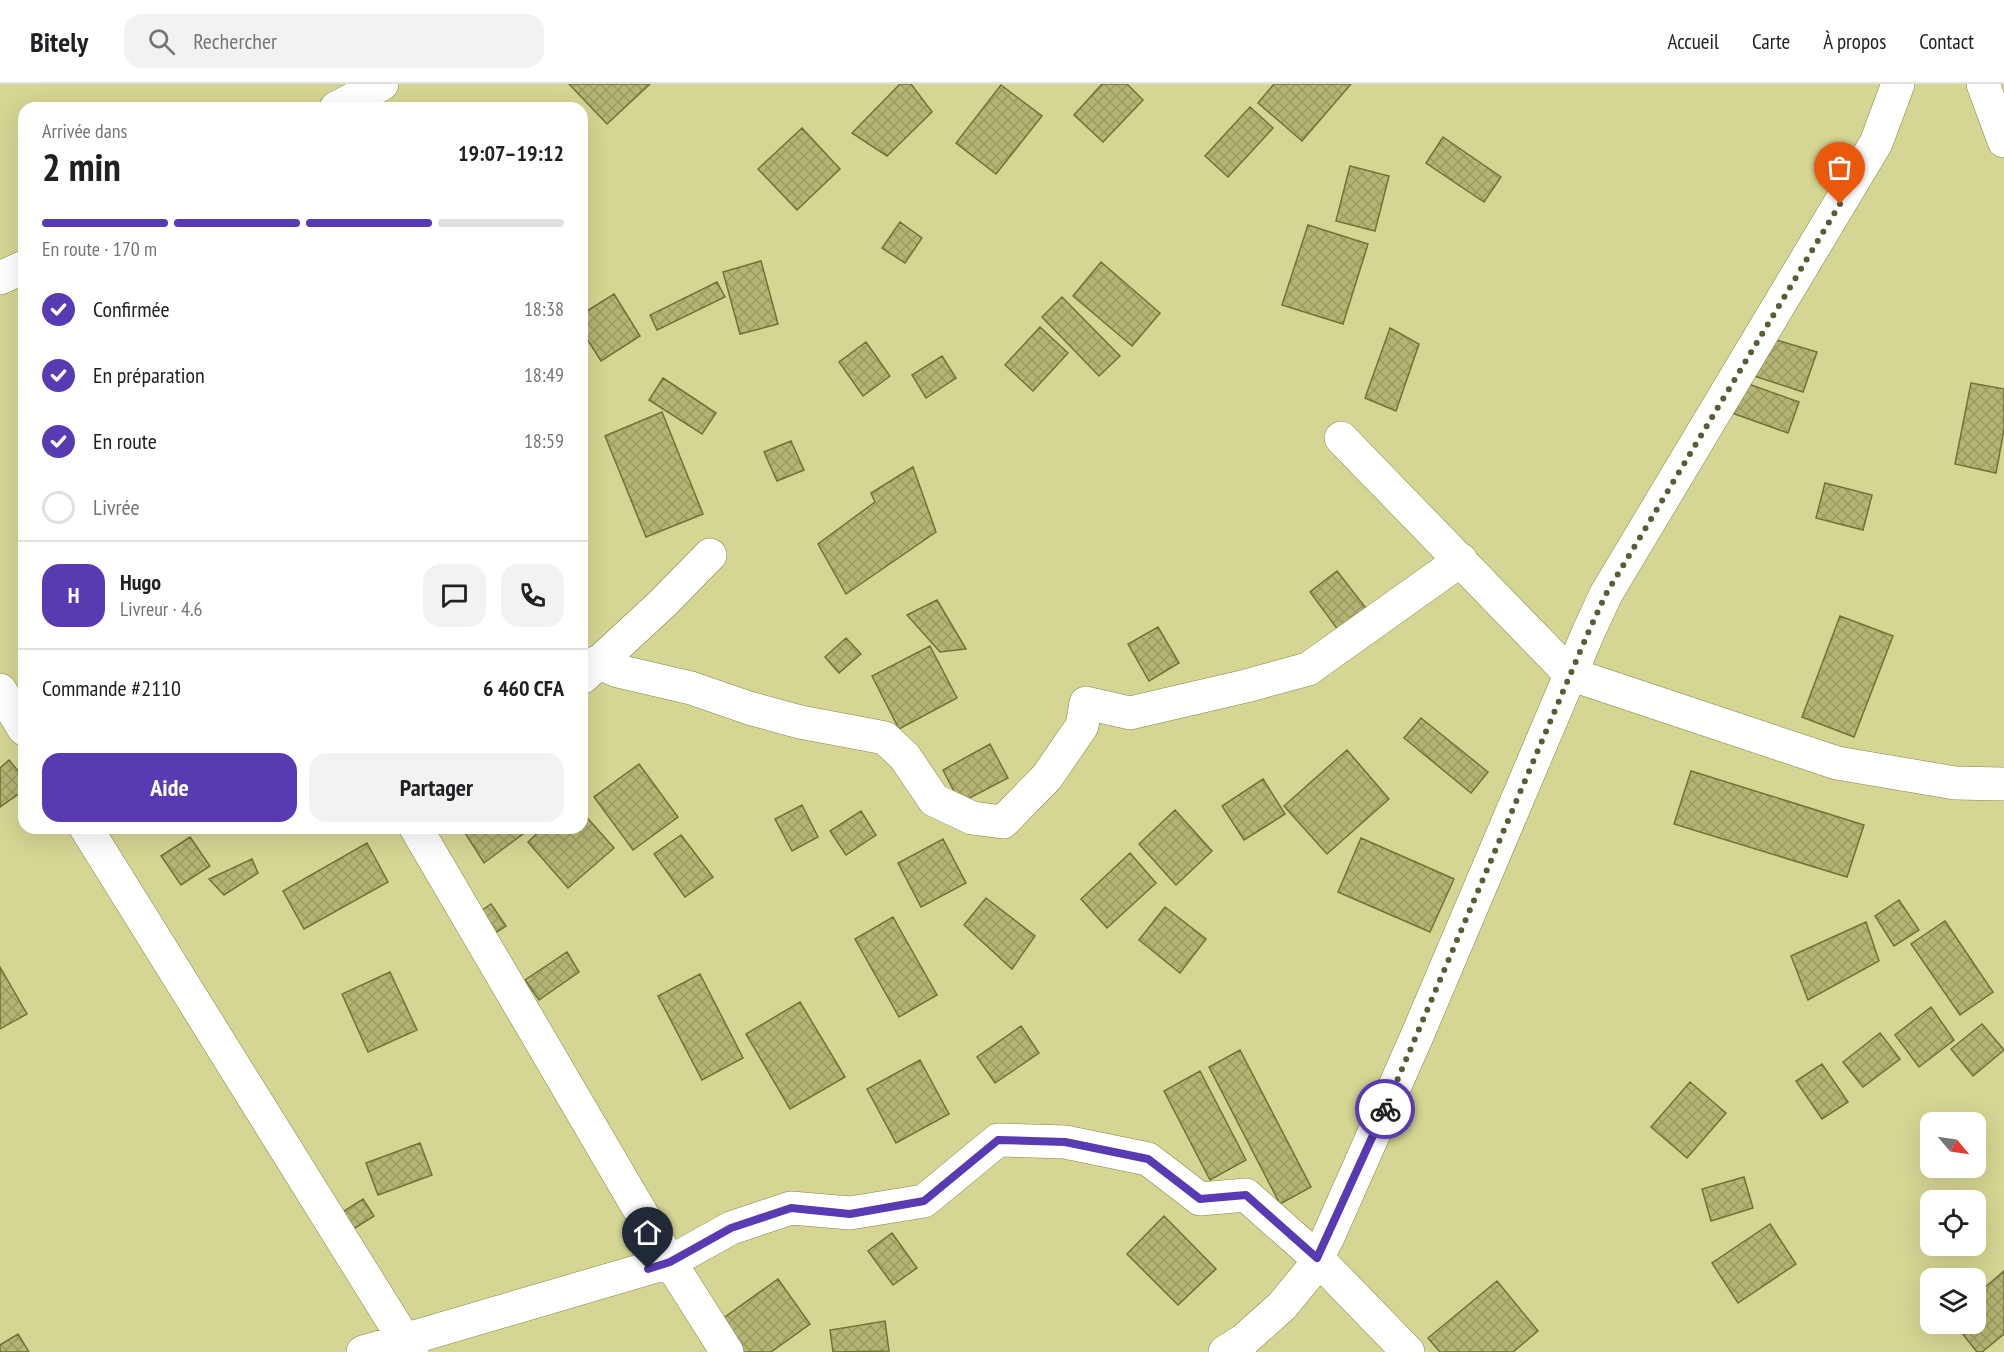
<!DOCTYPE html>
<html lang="fr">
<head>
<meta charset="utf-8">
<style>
  :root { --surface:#fff; --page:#f2f2f2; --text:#202124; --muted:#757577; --line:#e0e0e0; --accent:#583ab2 }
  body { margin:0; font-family:"PT Sans Narrow",sans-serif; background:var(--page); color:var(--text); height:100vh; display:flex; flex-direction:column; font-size:22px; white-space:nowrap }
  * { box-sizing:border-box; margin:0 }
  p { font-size:20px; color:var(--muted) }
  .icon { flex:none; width:33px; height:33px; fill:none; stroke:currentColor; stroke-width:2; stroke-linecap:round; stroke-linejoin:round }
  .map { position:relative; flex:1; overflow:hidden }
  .details { position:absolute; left:18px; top:18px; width:570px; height:732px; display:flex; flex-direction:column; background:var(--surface); border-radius:18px; box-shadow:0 6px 24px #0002 }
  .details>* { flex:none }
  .needle { width:39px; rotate:119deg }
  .fabs { position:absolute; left:1920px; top:1028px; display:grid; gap:12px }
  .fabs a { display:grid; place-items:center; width:66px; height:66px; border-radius:12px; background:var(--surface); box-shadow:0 6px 24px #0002; font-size:30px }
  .pin { position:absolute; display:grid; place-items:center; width:51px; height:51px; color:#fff; margin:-62px -26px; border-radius:50% 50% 50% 0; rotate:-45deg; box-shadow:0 0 6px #0007 }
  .pin .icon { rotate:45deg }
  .courier { position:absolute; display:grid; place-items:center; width:60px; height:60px; margin:-30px; border:4px solid #583ab2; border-radius:50%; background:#fff; color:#222; box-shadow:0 2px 8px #0007 }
  .overview em { font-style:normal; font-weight:700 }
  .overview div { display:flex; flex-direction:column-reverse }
  .overview { display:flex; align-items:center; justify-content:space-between; height:102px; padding:0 24px }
  h1 { font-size:39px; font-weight:700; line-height:45px }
  .bar { display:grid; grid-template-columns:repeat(4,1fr); gap:9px 6px; align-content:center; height:72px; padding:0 24px }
  .bar i { height:8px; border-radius:4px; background:var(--line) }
  .bar .on { background:var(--accent) }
  .bar p { grid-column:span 4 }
  .line { display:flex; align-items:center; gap:15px; padding:0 24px; border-top:2px solid var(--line) }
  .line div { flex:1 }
  .round { display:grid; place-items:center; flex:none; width:63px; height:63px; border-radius:18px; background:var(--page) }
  ol { padding:0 24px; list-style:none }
  li { display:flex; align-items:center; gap:18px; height:66px }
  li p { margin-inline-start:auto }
  li .icon { padding:6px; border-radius:50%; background:var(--accent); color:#fff; stroke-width:4 }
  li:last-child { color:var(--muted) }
  li i { width:33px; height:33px; border:3px solid var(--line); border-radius:50% }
  .action { display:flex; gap:12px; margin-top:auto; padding:12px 24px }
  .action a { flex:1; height:69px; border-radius:18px; background:var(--accent); color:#fff; font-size:24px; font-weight:700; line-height:69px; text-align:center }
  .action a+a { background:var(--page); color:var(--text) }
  header { display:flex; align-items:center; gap:36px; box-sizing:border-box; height:84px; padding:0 30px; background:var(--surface); border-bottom:2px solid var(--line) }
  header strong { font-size:28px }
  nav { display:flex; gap:33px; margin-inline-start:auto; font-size:21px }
  .search { width:420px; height:54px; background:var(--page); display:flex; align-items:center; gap:15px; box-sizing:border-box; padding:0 21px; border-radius:18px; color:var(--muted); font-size:22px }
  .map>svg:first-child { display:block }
  .building { fill:url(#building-cross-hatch); stroke:#727232; stroke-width:1.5 }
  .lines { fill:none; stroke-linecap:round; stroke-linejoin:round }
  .street-casing { stroke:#868545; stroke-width:34 }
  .secondary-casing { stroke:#868545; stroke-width:34 }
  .street { stroke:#fff; stroke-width:33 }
  .secondary { stroke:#fff; stroke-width:33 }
  .done { stroke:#5b5c34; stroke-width:6; stroke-dasharray:0 10.8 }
  .route { stroke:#583ab2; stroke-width:8 }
</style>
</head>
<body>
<header>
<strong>Bitely</strong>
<div class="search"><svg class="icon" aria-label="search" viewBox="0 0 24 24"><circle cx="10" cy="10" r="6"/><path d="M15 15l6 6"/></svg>Rechercher</div>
<nav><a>Accueil</a><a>Carte</a><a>À propos</a><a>Contact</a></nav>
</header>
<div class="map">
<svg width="2004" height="1268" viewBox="0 0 2004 1268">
  <defs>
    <pattern id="building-cross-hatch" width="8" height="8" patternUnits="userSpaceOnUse" patternTransform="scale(1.5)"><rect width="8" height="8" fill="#b4b473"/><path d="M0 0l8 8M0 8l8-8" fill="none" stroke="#9a9a62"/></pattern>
  </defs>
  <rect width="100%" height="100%" fill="#d5d693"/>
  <!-- building -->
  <path class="building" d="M569 0H650L607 40Z
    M900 0H911L932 28 887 72 852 49Z
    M1102 0H1127L1143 16 1103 58 1074 31Z
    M1274 0H1351L1302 57 1258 19Z
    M1001 1 1042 32 996 90 956 59Z
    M1250 23 1273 44 1228 93 1205 72Z
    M802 44 840 85 797 126 758 85Z
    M1443 53 1501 93 1484 118 1426 79Z
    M1350 82 1389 92 1375 147 1336 137Z
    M900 138 922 154 905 179 882 164Z
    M1308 141 1368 160 1343 240 1282 221Z
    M761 177 778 240 740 250 723 188Z
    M1101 178 1160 229 1132 262 1073 212Z
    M717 198 725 213 657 246 650 231Z
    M614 210 640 252 601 277 582 247V230Z
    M1062 213 1120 272 1099 292 1042 233Z
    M1040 243 1068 269 1033 307 1005 281Z
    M1390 244 1419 260 1396 327 1365 314Z
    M1766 253 1817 268 1803 308 1745 289Z
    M866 258 890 292 863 312 839 278Z
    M942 272 956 294 926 314 912 291Z
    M663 294 716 329 702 350 649 316Z
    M1743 298 1799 318 1788 349 1732 329Z
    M1971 299 2004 305V346L1996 389 1955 380Z
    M662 328 703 430 646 453 605 352Z
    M791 357 804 386 777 397 764 368Z
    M913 383 936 448 846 510 818 460 875 418 871 409Z
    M1825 399 1872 411 1863 446 1816 434Z
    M1337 487 1369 528 1341 550 1310 508Z
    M937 516 966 565 940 568 907 531Z
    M1840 532 1893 552 1854 653 1802 633Z
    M1158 543 1179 579 1149 597 1128 560Z
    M846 554 861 570 839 589 825 573Z
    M930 562 957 614 899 645 872 592Z
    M1421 634 1488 688 1471 709 1404 654Z
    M990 660 1008 694 960 719 943 686Z
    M1347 666 1389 715 1327 770 1284 722Z
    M9 676 24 694V706L0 723V684Z
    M639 680 678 733 633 766 594 713Z
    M1691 687 1864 741 1847 793 1674 740Z
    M1263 695 1285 730 1244 756 1222 722Z
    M802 721 818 753 792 767 775 735Z
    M1175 726 1212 767 1176 801 1139 760Z
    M861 727 876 751 846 771 830 747Z
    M582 728 614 764 568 804 528 758 543 744H582Z
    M462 744H531L484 779Z
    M681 751 713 793 685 813 654 770Z
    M190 753 210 782 181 801 161 772Z
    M1361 754 1454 795 1430 848 1338 808Z
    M943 755 966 799 921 823 898 779Z
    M367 759 388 798 304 845 283 807Z
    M1130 769 1156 799 1107 844 1081 815Z
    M252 775 258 789 224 811 209 795Z
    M986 814 1035 852 1012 885 964 841Z
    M1899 816 1919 846 1894 862 1875 832Z
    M491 820 506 842 486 855 471 834Z
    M1165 823 1206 855 1180 889 1139 856Z
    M893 833 937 911 899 933 855 855Z
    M1945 837 1993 908 1960 931 1911 860Z
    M1866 838 1879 877 1808 916 1791 872Z
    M567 868 579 888 539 916 525 896Z
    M0 883 27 930 0 945Z
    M390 888 417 946 368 968 342 910Z
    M700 890 743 974 702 996 658 912Z
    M800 918 845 993 790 1025 746 950Z
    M1931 923 1954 956 1919 983 1895 951Z
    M1982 940 2004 966 1973 992 1951 965Z
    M1021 942 1039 969 995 999 977 973Z
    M1880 949 1900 975 1863 1003 1843 978Z
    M1240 966 1311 1103 1280 1120 1209 983Z
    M920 976 949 1030 896 1059 867 1005Z
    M1822 980 1848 1018 1822 1035 1796 997Z
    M1200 987 1246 1076 1210 1096 1164 1007Z
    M1690 998 1726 1029 1687 1074 1651 1043Z
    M420 1059 432 1091 378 1111 366 1079Z
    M1744 1093 1753 1124 1711 1137 1702 1105Z
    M363 1115 374 1132 344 1151 333 1134Z
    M1164 1132 1216 1185 1178 1221 1127 1170Z
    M1770 1140 1796 1180 1738 1219 1712 1179Z
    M892 1149 917 1184 893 1201 868 1167Z
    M2004 1187V1250L1982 1268H1977L1954 1239H1976V1211Z
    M778 1195 810 1240 771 1268H740L718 1238Z
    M1497 1197 1538 1247 1513 1268H1440L1428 1254Z
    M885 1237 889 1267 833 1268 830 1246Z
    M18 1250 29 1268H0V1261Z"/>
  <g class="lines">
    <!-- street casing -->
    <g class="street-casing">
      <path id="street" d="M1983 0 2004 57
        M1341 354 1570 590 1837 679 1955 699 2004 700
        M597 578 618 587 691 604 749 624 800 638 885 654 905 673 934 716 972 734 1003 738 1047 693 1082 642 1086 619 1130 629 1246 602 1308 585 1461 476
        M583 593 662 520 710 471
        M0 606 24 645
        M86 744 412 1268
        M416 744 670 1178 727 1268
        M363 1268 670 1178 731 1144 791 1124 850 1129 924 1117 998 1056 1065 1058 1148 1075 1200 1115 1246 1111 1317 1174 1408 1268
        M1225 1268 1244 1256 1282 1222 1310 1188 1328 1153 1417 952 1588 549 1606 510 1876 59 1898 0"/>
    </g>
    <!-- secondary casing -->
    <g class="secondary-casing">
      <path id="secondary" d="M336 24 382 0
        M0 194 24 183"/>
    </g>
    <!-- street -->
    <use href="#street" class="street"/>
    <!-- secondary -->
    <use href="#secondary" class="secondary"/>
  </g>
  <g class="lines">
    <!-- done -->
    <path class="done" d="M1385 1025 1588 549 1606 510 1840 120"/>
    <!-- route -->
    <path class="route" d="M648 1185 670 1178 731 1144 791 1124 850 1130 924 1117 998 1056 1065 1058 1148 1075 1200 1115 1246 1111 1317 1174 1385 1025"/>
  </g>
</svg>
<div class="fabs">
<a><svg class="needle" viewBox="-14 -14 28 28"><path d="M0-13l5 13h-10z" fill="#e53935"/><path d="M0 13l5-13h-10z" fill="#757577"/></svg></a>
<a><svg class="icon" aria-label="locate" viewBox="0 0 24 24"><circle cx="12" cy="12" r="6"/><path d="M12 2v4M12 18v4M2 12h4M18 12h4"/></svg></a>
<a><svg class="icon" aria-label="layers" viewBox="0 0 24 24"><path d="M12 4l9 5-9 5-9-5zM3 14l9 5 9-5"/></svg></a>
</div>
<div class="pin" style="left:1840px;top:120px;background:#ea580c"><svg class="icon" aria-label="bag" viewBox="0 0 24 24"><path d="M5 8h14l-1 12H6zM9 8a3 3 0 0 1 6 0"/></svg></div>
<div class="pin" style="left:648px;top:1185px;background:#1f2937"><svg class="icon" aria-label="home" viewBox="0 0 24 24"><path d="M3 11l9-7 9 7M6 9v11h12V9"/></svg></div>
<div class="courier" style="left:1385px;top:1025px"><svg class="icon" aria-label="bike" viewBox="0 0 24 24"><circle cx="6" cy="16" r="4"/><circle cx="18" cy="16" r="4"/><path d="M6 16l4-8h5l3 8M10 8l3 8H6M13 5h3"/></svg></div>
<section class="details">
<div class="overview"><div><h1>2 min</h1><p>Arrivée dans</p></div><em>19:07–19:12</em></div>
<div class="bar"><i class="on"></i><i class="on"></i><i class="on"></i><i></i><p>En route · 170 m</p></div>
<ol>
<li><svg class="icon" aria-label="check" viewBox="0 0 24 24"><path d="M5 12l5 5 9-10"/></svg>Confirmée<p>18:38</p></li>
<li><svg class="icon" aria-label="check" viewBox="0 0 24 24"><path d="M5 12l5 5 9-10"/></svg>En préparation<p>18:49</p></li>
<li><svg class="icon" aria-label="check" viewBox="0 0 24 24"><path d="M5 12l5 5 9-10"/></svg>En route<p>18:59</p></li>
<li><i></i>Livrée</li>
</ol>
<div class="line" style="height:108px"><b class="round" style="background:var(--accent);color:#fff">H</b><div><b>Hugo</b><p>Livreur · 4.6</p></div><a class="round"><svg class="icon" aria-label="chat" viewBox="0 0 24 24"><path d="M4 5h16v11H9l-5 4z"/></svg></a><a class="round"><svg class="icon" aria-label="phone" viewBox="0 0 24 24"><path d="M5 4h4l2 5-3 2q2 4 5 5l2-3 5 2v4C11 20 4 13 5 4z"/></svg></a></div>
<div class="line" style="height:78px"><div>Commande #2110</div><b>6 460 CFA</b></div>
<div class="action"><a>Aide</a><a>Partager</a></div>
</section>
</div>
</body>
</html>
